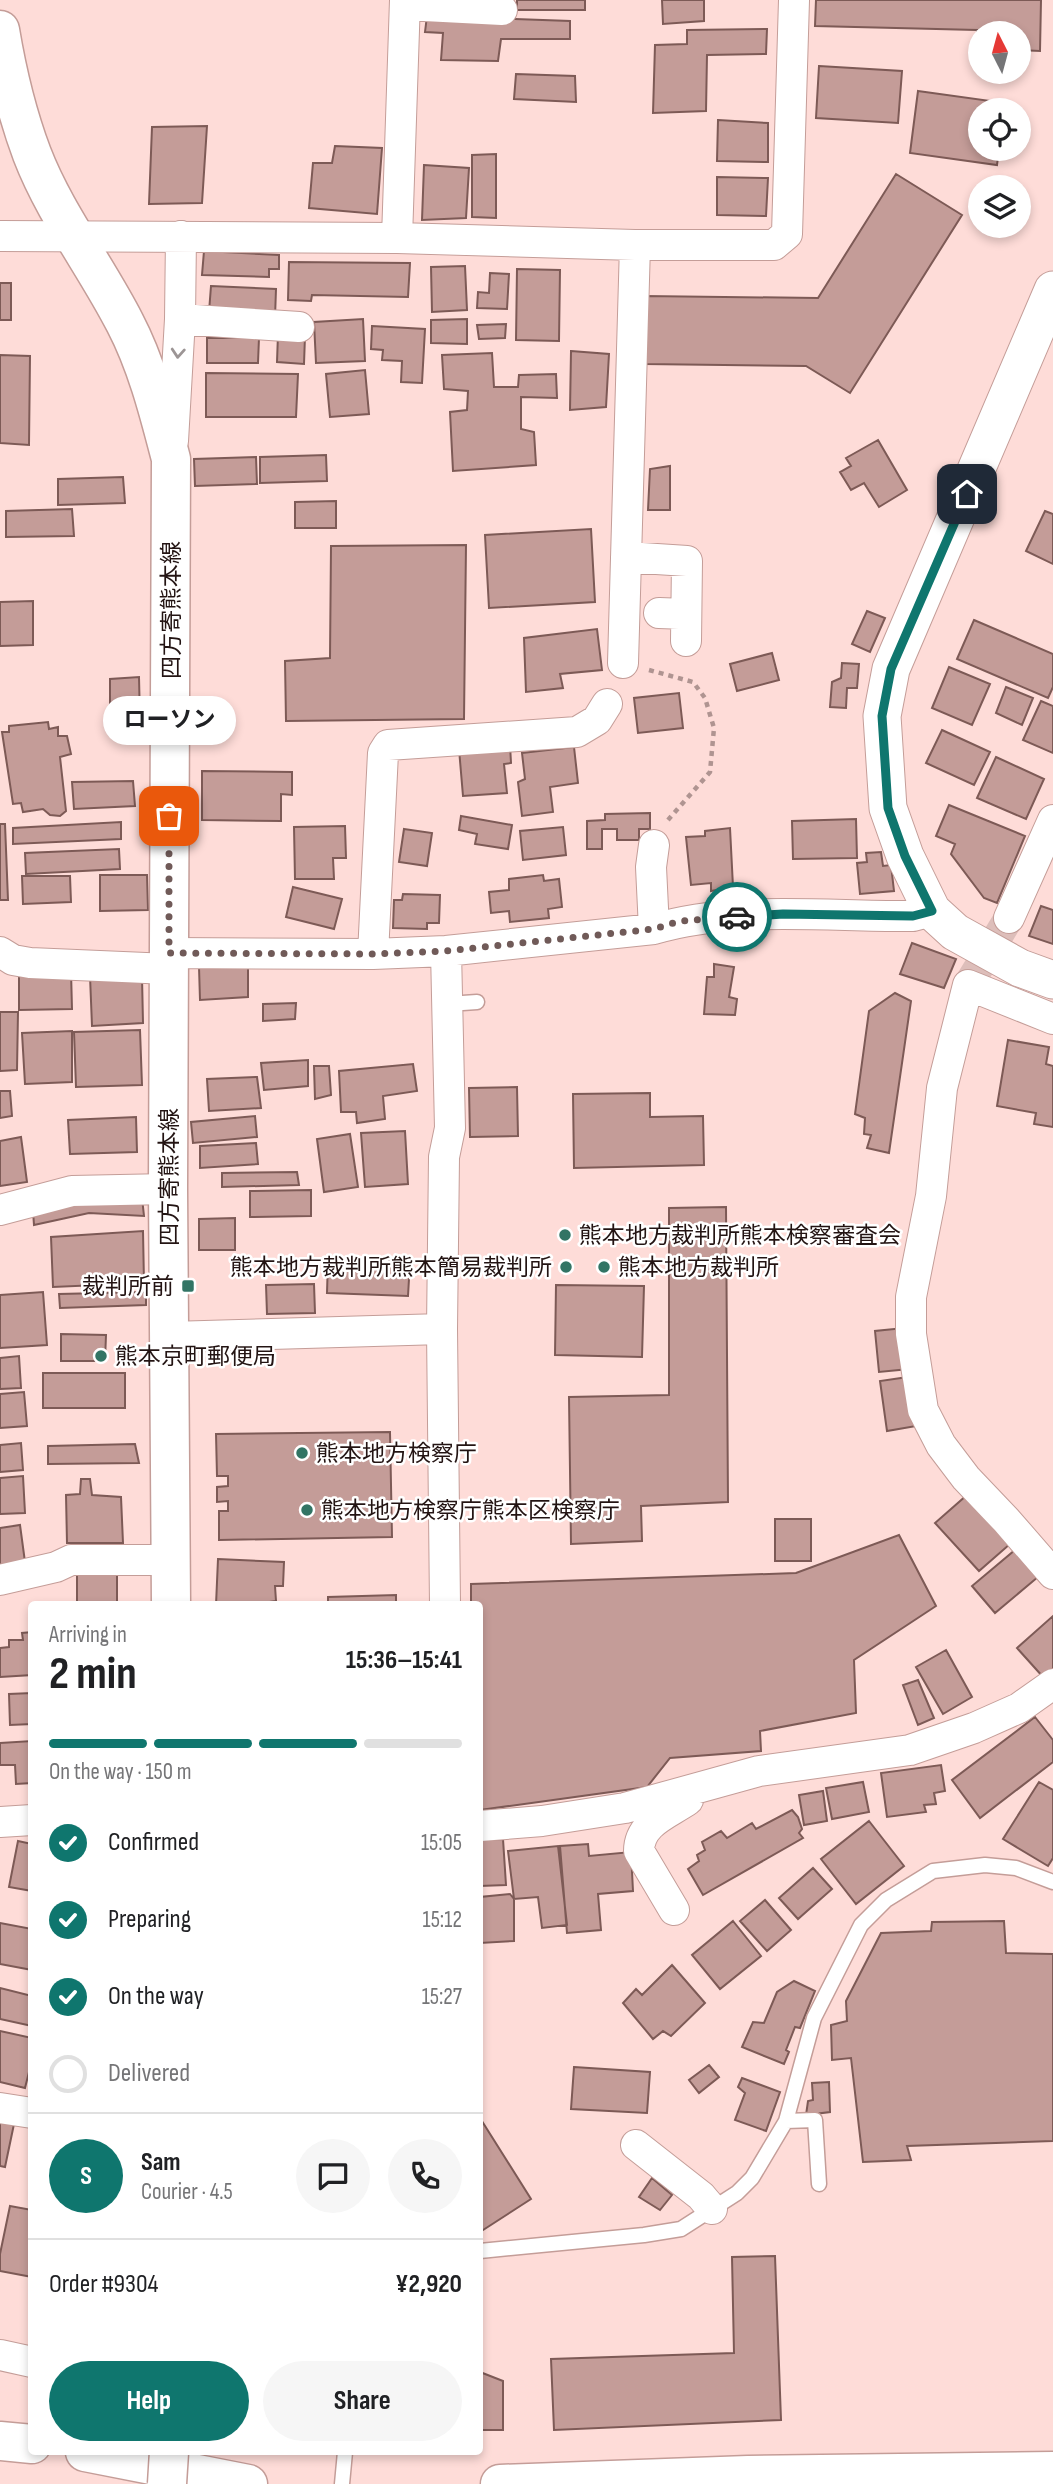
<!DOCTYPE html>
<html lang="en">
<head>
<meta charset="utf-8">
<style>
  :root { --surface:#fff; --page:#f6f6f6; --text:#202124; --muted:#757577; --line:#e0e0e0; --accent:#0f766e }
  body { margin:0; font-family:"Sofia Sans Condensed","Noto Sans JP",sans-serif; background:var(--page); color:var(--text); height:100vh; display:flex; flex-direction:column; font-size:26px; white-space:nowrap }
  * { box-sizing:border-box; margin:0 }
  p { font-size:23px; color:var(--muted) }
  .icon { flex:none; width:38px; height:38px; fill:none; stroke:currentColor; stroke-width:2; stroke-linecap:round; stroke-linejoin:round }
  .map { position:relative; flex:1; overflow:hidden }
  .drawer { position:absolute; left:28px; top:1601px; width:455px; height:854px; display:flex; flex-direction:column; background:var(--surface); border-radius:7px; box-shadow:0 4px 10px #0003 }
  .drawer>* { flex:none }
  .needle { width:46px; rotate:354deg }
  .fabs { position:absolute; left:968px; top:21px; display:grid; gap:14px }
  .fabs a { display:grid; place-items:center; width:63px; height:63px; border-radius:50%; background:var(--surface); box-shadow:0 4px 10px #0003; font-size:35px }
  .pin { position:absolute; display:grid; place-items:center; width:60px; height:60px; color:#fff; margin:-30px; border-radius:14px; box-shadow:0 4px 10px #0006 }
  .courier { position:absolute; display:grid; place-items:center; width:70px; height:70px; margin:-35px; border:5px solid #0f766e; border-radius:50%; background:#fff; color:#222; box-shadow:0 2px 9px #0007 }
  .bubble { position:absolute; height:49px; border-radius:24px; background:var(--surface); box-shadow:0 4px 10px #0003; font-size:23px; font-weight:700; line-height:49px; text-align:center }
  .headline em { font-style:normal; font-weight:700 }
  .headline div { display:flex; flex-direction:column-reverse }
  .headline { display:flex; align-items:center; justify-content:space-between; height:119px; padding:0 21px }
  h1 { font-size:46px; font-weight:700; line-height:52px }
  .bar { display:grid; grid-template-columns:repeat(4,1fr); gap:10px 7px; align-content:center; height:84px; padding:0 21px }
  .bar i { height:9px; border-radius:5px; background:var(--line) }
  .bar .selected { background:var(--accent) }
  .bar p { grid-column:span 4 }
  .line { display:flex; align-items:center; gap:18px; padding:0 21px; border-top:2px solid var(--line) }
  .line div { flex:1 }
  .round { display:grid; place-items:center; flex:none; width:74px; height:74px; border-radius:37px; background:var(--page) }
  ol { padding:0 21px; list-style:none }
  li { display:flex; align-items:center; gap:21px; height:77px }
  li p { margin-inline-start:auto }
  li .icon { padding:7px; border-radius:50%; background:var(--accent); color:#fff; stroke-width:4 }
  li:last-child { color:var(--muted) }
  li i { width:38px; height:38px; border:4px solid var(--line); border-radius:50% }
  .action { display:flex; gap:14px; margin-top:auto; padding:14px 21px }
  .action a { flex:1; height:80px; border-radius:42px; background:var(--accent); color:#fff; font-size:28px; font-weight:700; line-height:80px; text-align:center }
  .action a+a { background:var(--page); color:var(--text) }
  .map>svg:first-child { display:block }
  .building { fill:#c49c98; stroke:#7d5a56; stroke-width:2 }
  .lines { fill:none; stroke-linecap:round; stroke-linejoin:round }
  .minor-tunnel { stroke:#ddbeba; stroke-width:30; stroke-dasharray:30 15; stroke-linecap:butt }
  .service-casing { stroke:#c49d98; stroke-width:17 }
  .minor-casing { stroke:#c49d98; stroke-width:32 }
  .tertiary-casing { stroke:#c49d98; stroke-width:39 }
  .secondary-casing { stroke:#c49d98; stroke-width:41 }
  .primary-casing { stroke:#c49d98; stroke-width:41 }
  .path { stroke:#af9491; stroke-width:4.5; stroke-dasharray:5 5; stroke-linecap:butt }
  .service { stroke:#fff; stroke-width:14 }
  .minor { stroke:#fff; stroke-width:30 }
  .tertiary { stroke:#fff; stroke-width:37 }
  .secondary { stroke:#fff; stroke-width:38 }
  .primary { stroke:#fff; stroke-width:38 }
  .secondary-bridge-casing { stroke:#c49d98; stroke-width:41; stroke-linecap:butt }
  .secondary-bridge { stroke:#fff; stroke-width:38 }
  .oneway { stroke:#9c9595 }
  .done { stroke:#705a58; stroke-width:7; stroke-dasharray:0 12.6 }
  .route { stroke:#0f766e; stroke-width:9 }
  .poi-dot { fill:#327464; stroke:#fff; stroke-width:2.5 }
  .labels { text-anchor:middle; stroke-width:5; stroke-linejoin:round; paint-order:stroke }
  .street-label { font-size:23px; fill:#231413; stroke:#fff }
  .poi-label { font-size:23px; fill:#231413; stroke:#fff; text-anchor:start }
</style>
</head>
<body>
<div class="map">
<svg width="1053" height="2484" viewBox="0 0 1053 2484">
  <rect width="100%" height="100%" fill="#fedcd8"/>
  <!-- building -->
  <path class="building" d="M517 0H585V10H517Z
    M662 0H704V21L663 24Z
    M816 0H1041L1040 51 1018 50V33H980V49H977V30L815 26Z
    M427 16 570 21V39H501L498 61 441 60 443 33 425 32Z
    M767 29 766 54 707 55 706 111 653 113 655 45 687 44V30Z
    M819 66 902 71 898 123 816 118Z
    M516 74 575 76 576 102 514 99Z
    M918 91 1005 103 1004 110H980V149H999L997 165 910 153Z
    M718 120 768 123V162L717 161Z
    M207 126 202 203 149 204 152 127Z
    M335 146 382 148 377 214 309 208 313 163H332Z
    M496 154V218L472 217V155Z
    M424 165 469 168 466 218 422 220Z
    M896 174 962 215 850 393 806 366 644 364 645 296 818 298Z
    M717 177 768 178 766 216 717 215Z
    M204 251 279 255V269H269V277L202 275Z
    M289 262 410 263 408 297 312 295 311 301 288 300Z
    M465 266 467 310 432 312 431 267Z
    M517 269 560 270 559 341 516 340Z
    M490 273 509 274 507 309 477 308 478 292 489 293Z
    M0 283H11V320H0Z
    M211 286 276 289 275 318 209 312Z
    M363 319 365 361 316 363 314 322Z
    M467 319V344L431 343V320Z
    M506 324 505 338 479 339 477 325Z
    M372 326 425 329 422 383 401 382 402 361 382 360 383 350 371 349Z
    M278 334 305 336 304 364 277 362Z
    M207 338H259L258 363H207Z
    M571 351 609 354 606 407 570 410Z
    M492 353 494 387H518L519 375 556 374 557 398 521 397V429L534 432 536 465 453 471 450 412 467 410 468 391 444 389 442 355Z
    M0 355 30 356 29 445 0 443Z
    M365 370 369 414 330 417 326 374Z
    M206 373 298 374 296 417H206Z
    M878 440 907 490 879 507 864 483 851 490 840 472 851 466 846 458Z
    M326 455 327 481 260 483V457Z
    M256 457 257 484 195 486 194 459Z
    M670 466V510H648L650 469Z
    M123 477 125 503 58 505V479Z
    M336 501V528H295V502Z
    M72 509 74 536 6 537V511Z
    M1045 511 1053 514V564L1026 551Z
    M591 529 595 602 489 608 485 535Z
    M466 545 464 719 286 721 285 661 330 658 331 546Z
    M33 601V645L0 646V602Z
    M867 611 885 618 870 652 852 644Z
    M974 620 1053 654V687L1048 698 957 659Z
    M597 629 602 670 560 674 563 688 526 692 524 638Z
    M772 653 779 680 737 691 730 664Z
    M842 663 859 664 857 688H847L846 708 830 707 832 682 841 678Z
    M949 667 990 684 972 725 932 708Z
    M139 677 140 720 110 721V679Z
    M1006 687 1033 698 1022 725 996 713Z
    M679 693 683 728 638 733 634 698Z
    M1041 701 1053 706V753L1023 740Z
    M48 722 49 729 58 727V736H67L71 754 60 757 66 811 60 816 50 815 43 809 23 812 21 803 13 804 2 732H9V726Z
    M942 730 990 752 974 785 926 763Z
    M510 745 511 763 504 764 507 793 463 796 459 749Z
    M574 747 578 783 550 787 553 812 522 816 518 782 525 779 522 753Z
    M996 757 1044 779 1026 819 977 798Z
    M202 771 292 772V795L281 794V821L202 820Z
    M133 781 135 806 74 809 72 782Z
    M949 805 1025 836 997 903 984 898 951 854 955 844 936 836Z
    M650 813V829H639V840H617V829H602V849H587V821L605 820V814Z
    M461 816 512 825 508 849 475 844 477 834 459 830Z
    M856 819 857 858 793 859 792 821Z
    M121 822V839L13 844V828Z
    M0 824H5L8 900H0Z
    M345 826 346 858H333L334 879H295L294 827Z
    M563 827 566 855 523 860 520 831Z
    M730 828 733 887 711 891V883L691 885 686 837 705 836V831Z
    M404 829 432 833 427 866 399 862Z
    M119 849 120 869 26 874 25 853Z
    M881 852 883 866 891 865 894 891 860 894 857 863 867 862 866 853Z
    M100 875H147L148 910 100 911Z
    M543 875 544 881 559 879 562 907 548 909 549 918 510 922 509 911 491 913 489 892 509 890V879Z
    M22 876H70L71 902 23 904Z
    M293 887 342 899 334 929 286 917Z
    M403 894 440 895 439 923H427V929L393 928 394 900H402Z
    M1041 906 1053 910V944L1029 936Z
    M912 943 956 959 944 988 900 974Z
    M714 964 734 967 729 997 737 999 735 1015 704 1014 707 977H714Z
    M199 967H248V997L200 1000Z
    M71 971 72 1009 19 1010V972Z
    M90 976 142 977 143 1023 92 1026Z
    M895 993 911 1001 889 1153 867 1148 871 1135 864 1134 865 1118 855 1114 869 1011Z
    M296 1003 295 1019 263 1021V1004Z
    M0 1012H18L17 1070 0 1071Z
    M140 1030 142 1085 76 1087 74 1032Z
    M72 1031V1082L25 1084 22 1033Z
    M1008 1040 1049 1047 1046 1064 1053 1066V1127L1034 1124 1036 1113 997 1106Z
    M308 1060V1086L264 1090 261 1063Z
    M413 1064 417 1091 383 1096 385 1119 357 1123 356 1112H341L339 1071Z
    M314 1066H329L331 1095 315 1099Z
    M257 1077 261 1108 209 1111 207 1079Z
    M517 1087 518 1136 470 1137 469 1088Z
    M0 1091H10L12 1116 0 1118Z
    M650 1093V1117L703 1116 704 1165 574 1168 573 1094Z
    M255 1116 257 1137 193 1143 191 1122Z
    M136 1117 137 1152 70 1154 68 1120Z
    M405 1131 408 1184 365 1187 361 1133Z
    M350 1134 358 1187 324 1192 317 1139Z
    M21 1137 27 1182 0 1186V1141Z
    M256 1143 258 1164 200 1168V1146Z
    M297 1172 299 1185 222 1187V1173Z
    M311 1190V1216L250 1217V1191Z
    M77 1198H142L144 1216 89 1213 34 1225 33 1211Z
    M726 1207 728 1502 641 1506 642 1541 571 1544 569 1397 669 1395V1208Z
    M235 1218V1250H199V1219Z
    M143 1231 144 1283 53 1287 51 1237Z
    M328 1259 410 1262 408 1296 327 1293Z
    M314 1284 315 1313 267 1314 266 1285Z
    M556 1285 644 1286 642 1357 555 1355Z
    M43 1292 47 1345 0 1348V1295Z
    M146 1292V1305L60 1308 59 1294Z
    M904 1328 909 1369 879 1372 875 1331Z
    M61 1334 106 1335 105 1361H61Z
    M19 1356 21 1388 0 1389V1358Z
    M43 1373H125V1408H43Z
    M915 1376 922 1425 887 1431 880 1381Z
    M24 1392 27 1426 0 1428V1394Z
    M390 1432 392 1537 219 1540V1511H228V1501L217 1502V1487L228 1486V1476H217L216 1434Z
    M21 1443 23 1470 0 1472V1445Z
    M135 1444 139 1463 48 1464V1446Z
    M23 1476 25 1513 0 1514V1478Z
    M81 1479H90L92 1495 121 1497 123 1543H67L66 1495 80 1494Z
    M967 1495 1010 1544 979 1571 935 1523Z
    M775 1519H811V1561H775Z
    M20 1525 25 1562 0 1565V1528Z
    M899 1535 936 1606 854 1660 856 1713 760 1731 761 1751 670 1758 647 1787 480 1810V1605H471V1584L796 1573Z
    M1015 1550 1038 1577 995 1613 972 1586Z
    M218 1559 284 1562 283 1586H275L276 1601 262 1603V1605H216Z
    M117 1571V1602L77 1603V1572Z
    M396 1595V1605H328V1597Z
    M1053 1616V1670L1044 1678 1017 1648Z
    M32 1632V1675L0 1677V1648L9 1647V1640H23L22 1633Z
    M946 1650 972 1697 943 1714 916 1667Z
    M918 1680 934 1718 918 1725 903 1685Z
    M32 1693V1724L10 1725 9 1694Z
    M1035 1717 1053 1740V1762L980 1818 952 1780Z
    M32 1741V1783L16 1784 15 1765H0V1743Z
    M941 1765 945 1791 934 1793 936 1804 924 1805 926 1812 887 1817 881 1773Z
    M863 1782 869 1812 832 1819 826 1788Z
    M1039 1782 1053 1790V1858L1048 1866 1003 1839Z
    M823 1791 827 1821 804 1825 799 1795Z
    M792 1810 798 1817 802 1829 799 1833 803 1838 703 1895 688 1869 699 1861 697 1855 705 1850 702 1842 721 1831 727 1838 752 1823 756 1829Z
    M869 1821 904 1866 856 1904 821 1859Z
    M503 1839 506 1885 480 1886V1840Z
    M18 1841 32 1844V1891L9 1887Z
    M588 1844 589 1856 631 1852 633 1891 598 1894 601 1930 567 1933 560 1846Z
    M558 1846 567 1925 542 1928 538 1897 514 1899 508 1851Z
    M813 1868 832 1889 798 1919 779 1898Z
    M510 1894 514 1899V1941L480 1943V1897Z
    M765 1900 791 1930 767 1951 740 1921Z
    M733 1921 761 1956 720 1989 692 1955Z
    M1004 1921 1006 1953 1053 1954V2141L907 2146 911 2160 863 2162 851 2058 832 2060 831 2025 847 2021 846 2001 881 1933 931 1931 932 1922Z
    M0 1923 32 1929V1970L0 1964Z
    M672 1965 705 2003 671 2036 663 2031 653 2039 623 2003 636 1989 642 1995Z
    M794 1981 815 1991 800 2028 795 2027 786 2050 789 2052 784 2064 742 2047 753 2022 764 2023 777 1992Z
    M0 1988 32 1996V2026L0 2019Z
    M0 2031 32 2038V2060L25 2088 0 2082Z
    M709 2065 719 2077 699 2093 689 2080Z
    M574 2067 650 2072 647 2113 571 2109Z
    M742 2078 780 2092 766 2131 735 2120 745 2093 738 2087Z
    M829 2082 830 2112 806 2115 808 2101 813 2100 812 2083Z
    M480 2118 531 2199 480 2232Z
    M0 2122 14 2124 5 2167 0 2166Z
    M652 2178 672 2195 660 2210 639 2197Z
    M10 2206 32 2210V2277L0 2271V2254Z
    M775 2256 781 2420 554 2430 551 2359 734 2353 732 2257Z
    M480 2372 503 2381V2430H480Z"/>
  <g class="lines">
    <!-- minor-tunnel -->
    <path class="minor-tunnel" d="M968 985 1009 918"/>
    <!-- service casing -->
    <g class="service-casing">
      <path id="service" d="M448 1004 477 1002
        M786 2121 815 2120 819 2184
        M480 2251 644 2235 681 2229 737 2193 752 2178 786 2121 814 2018 861 1925 886 1900 933 1871 985 1865 1016 1868 1053 1882
        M342 2484 345 2452"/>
    </g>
    <!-- minor casing -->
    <g class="minor-casing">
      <path id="minor" d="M405 5 502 10
        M0 236 397 238 635 245H774L787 234 794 0
        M397 238 405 0
        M180 319 299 327
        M173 441 180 319 181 236
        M626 557 687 561 686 641
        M659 613 686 614
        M623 663 635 245
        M654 845 651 867 654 929
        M1009 918 1053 820
        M0 952 13 960 30 963 169 969
        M169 953 373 954 446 951 654 929C733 905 830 917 913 916L932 911
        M373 954 383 753 388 745 577 732 597 720 607 704
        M1053 1019 968 985 942 1088 931 1196 911 1297V1334L923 1410 941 1445 966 1478 1006 1520 1053 1574
        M0 1210 72 1191 168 1189
        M170 1337 442 1329
        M0 1580 56 1567 71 1560H171
        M445 1605 442 1329 444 1157 450 1128 446 951
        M0 1822 32 1820
        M480 1826 542 1821 625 1808 759 1771 910 1750 974 1728 1019 1708 1053 1684
        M674 1910 639 1851C639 1823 668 1814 688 1800L687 1797
        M0 2108 32 2113
        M636 2145 701 2196 712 2209
        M0 2355 32 2362"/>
    </g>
    <!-- tertiary casing -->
    <g class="tertiary-casing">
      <path id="tertiary" d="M1053 290 891 669 882 716 888 808 905 856 932 911 955 932 973 942 1020 968 1053 980"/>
    </g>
    <!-- secondary casing -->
    <g class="secondary-casing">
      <path id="secondary" d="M0 30C7 72 17 114 32 154 55 214 96 266 125 323 147 365 159 413 171 459L168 1189 171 1605"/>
    </g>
    <!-- primary casing -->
    <g class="primary-casing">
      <path id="primary" d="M0 2441 32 2444
        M85 2452 248 2484
        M500 2484 748 2475 1053 2471"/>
    </g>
    <!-- path -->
    <path class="path" d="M649 670 693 682 705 698 714 728 710 772 668 820"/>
    <!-- service -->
    <use href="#service" class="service"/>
    <!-- minor -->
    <use href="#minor" class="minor"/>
    <!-- tertiary -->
    <use href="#tertiary" class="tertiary"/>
    <!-- secondary -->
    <use href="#secondary" class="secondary"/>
    <!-- primary -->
    <use href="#primary" class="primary"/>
    <!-- secondary-bridge casing -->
    <g class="secondary-bridge-casing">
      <path id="secondary-bridge" d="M167 2484 169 2452"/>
    </g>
    <!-- secondary-bridge -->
    <use href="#secondary-bridge" class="secondary-bridge"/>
  </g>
  <!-- one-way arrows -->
  <defs><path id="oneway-chevron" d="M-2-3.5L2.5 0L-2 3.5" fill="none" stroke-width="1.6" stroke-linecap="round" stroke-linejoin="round" transform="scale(1.75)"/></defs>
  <use class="oneway" href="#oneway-chevron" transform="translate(178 353) rotate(94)"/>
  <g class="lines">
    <!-- done -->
    <path class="done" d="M169 816V953L373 954 446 951 654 929 680 921 737 917"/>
    <!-- route -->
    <path class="route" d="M737 917 783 914 913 916 932 911 905 856 888 808 882 716 891 669 967 494"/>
  </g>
  <!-- markers -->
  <g class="poi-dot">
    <circle cx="565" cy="1235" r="7"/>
    <circle cx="566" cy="1267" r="7"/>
    <circle cx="604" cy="1267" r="7"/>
    <rect x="181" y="1279" width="14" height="14" rx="3.5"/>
    <circle cx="101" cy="1356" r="7"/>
    <circle cx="302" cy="1453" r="7"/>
    <circle cx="307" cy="1510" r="7"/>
  </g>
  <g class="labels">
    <!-- street labels -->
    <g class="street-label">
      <text transform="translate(171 610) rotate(-90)" y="8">四方寄熊本線</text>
      <text transform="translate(169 1177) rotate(-90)" y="8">四方寄熊本線</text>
    </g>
    <!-- poi labels -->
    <g class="poi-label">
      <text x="579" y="1243">熊本地方裁判所熊本検察審査会</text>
      <text x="552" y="1275" text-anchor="end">熊本地方裁判所熊本簡易裁判所</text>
      <text x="618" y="1275">熊本地方裁判所</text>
      <text x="174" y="1294" text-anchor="end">裁判所前</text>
      <text x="115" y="1364">熊本京町郵便局</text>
      <text x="316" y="1461">熊本地方検察庁</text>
      <text x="321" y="1518">熊本地方検察庁熊本区検察庁</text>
    </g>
  </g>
</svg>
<div class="fabs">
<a><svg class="needle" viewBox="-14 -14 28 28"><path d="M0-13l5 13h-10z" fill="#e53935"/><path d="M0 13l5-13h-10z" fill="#757577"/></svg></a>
<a><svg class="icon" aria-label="locate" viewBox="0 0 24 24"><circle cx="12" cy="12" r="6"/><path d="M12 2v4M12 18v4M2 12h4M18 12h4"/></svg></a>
<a><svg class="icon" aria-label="layers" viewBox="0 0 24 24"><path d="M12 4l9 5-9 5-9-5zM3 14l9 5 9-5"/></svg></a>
</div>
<div class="pin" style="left:169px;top:816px;background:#ea580c"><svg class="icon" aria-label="bag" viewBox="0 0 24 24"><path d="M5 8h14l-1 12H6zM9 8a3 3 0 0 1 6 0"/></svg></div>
<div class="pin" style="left:967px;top:494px;background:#1f2937"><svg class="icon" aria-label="home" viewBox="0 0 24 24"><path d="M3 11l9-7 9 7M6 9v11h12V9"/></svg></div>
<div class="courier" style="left:737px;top:917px"><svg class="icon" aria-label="car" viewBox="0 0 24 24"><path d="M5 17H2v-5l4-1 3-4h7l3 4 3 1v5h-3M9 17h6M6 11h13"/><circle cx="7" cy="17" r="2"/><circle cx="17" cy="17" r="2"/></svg></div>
<div class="bubble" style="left:103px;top:696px;width:133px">ローソン</div>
<section class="drawer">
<div class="headline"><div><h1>2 min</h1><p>Arriving in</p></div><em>15:36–15:41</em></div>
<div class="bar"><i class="selected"></i><i class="selected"></i><i class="selected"></i><i></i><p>On the way · 150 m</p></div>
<ol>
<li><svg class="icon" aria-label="check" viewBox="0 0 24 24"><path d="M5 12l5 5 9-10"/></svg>Confirmed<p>15:05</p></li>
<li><svg class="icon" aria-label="check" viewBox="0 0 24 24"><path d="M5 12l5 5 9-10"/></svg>Preparing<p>15:12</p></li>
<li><svg class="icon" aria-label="check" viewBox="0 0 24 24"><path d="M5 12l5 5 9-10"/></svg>On the way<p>15:27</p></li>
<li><i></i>Delivered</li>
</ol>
<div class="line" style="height:126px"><b class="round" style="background:var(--accent);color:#fff">S</b><div><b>Sam</b><p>Courier · 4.5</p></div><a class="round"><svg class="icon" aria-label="chat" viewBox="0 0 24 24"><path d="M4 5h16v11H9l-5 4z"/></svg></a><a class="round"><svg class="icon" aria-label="phone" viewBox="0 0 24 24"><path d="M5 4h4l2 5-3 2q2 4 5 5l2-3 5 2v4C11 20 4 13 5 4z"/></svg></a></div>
<div class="line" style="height:91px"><div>Order #9304</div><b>¥2,920</b></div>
<div class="action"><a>Help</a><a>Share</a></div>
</section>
</div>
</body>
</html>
